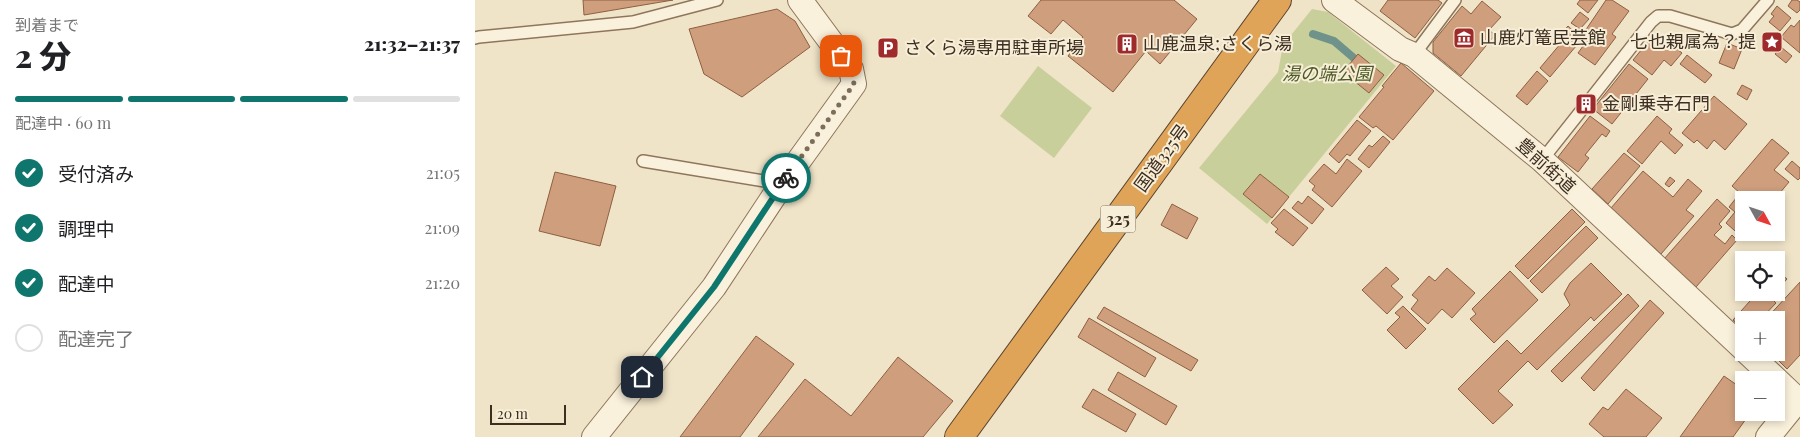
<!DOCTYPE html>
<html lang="ja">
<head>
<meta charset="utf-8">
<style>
  :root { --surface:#fff; --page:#f2f2f2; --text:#202124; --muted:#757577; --line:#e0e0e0; --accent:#0f766e }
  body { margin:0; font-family:"Playfair Display","Noto Sans JP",serif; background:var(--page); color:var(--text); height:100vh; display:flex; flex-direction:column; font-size:19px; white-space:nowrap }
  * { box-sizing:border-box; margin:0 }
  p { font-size:16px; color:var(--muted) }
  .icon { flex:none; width:28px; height:28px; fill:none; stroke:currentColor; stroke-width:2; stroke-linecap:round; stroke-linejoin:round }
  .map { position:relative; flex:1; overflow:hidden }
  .details { display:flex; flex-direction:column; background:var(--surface); width:475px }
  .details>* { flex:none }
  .needle { width:32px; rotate:130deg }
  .tools { position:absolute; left:1260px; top:191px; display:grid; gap:10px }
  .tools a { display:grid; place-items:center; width:50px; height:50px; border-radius:0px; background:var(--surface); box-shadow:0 2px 8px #0003; font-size:25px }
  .scale { position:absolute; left:15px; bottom:12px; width:76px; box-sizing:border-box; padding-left:5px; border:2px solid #3d2e20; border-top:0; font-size:14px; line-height:18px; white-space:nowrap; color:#3d2e20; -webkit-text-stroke:4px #f7eed8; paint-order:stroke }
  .pin { position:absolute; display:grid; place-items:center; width:42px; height:42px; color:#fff; margin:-21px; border-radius:10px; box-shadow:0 2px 8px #0006 }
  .courier { position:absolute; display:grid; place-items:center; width:50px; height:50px; margin:-25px; border:4px solid #0f766e; border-radius:50%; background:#fff; color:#222; box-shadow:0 1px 6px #0007 }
  .headline em { font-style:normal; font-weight:800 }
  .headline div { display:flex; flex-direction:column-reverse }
  .headline { display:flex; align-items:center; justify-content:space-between; height:85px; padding:0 15px }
  h1 { font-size:32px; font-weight:800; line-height:38px }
  .bar { display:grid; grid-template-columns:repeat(4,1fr); gap:8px 5px; align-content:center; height:60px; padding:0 15px }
  .bar i { height:6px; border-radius:4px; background:var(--line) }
  .bar .active { background:var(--accent) }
  .bar p { grid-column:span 4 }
  ol { padding:0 15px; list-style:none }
  li { display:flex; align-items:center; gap:15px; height:55px }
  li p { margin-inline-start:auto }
  li .icon { padding:5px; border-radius:50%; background:var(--accent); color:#fff; stroke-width:4 }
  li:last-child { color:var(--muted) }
  li i { width:28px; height:28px; border:2px solid var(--line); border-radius:50% }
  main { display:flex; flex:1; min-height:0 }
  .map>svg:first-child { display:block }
  .green { fill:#c9cf9b }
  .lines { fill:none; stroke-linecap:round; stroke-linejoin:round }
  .stream { stroke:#6f938a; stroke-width:8 }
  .building { fill:#cf9f7d; stroke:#8d5f41 }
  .lane-casing { stroke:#8d765c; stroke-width:14 }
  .street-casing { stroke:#8d765c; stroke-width:26 }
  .highway-casing { stroke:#5b4430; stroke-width:30 }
  .lane { stroke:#faf1dc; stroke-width:11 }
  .street { stroke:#faf1dc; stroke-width:24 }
  .highway { stroke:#e0a458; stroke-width:28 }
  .done { stroke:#7c6e5b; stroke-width:5; stroke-dasharray:0 9 }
  .route { stroke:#0f766e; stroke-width:6 }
  .labels { text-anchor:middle; stroke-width:4; stroke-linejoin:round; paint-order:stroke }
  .shield { fill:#f7eed8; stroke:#756857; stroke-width:1 }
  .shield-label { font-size:16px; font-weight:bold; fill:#3d2e20 }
  .poi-label { font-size:18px; fill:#3d2e20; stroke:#f7eed8; text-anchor:start }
  .park-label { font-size:18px; font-style:italic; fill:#4d5a26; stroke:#f7eed8 }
  .street-label { font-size:18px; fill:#3d2e20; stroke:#f7eed8 }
</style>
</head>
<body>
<main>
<section class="details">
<div class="headline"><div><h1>2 分</h1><p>到着まで</p></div><em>21:32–21:37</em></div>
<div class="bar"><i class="active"></i><i class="active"></i><i class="active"></i><i></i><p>配達中 · 60 m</p></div>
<ol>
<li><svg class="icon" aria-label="check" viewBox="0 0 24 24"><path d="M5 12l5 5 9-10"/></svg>受付済み<p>21:05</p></li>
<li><svg class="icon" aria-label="check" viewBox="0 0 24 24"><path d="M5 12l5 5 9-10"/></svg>調理中<p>21:09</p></li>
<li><svg class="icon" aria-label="check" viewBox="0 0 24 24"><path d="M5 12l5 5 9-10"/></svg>配達中<p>21:20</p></li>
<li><i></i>配達完了</li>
</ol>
</section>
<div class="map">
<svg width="1325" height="437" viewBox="0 0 1325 437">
  <rect width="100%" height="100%" fill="#f0e4c8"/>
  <!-- green -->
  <path class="green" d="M837 9 853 12 921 66 792 224 724 168 803 72 808 45Z
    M563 66 617 108 579 158 525 116Z"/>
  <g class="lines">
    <!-- stream -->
    <path class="stream" d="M838 34 859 41 887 65"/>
  </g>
  <!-- building -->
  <path class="building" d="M108 0H198L109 15Z
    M566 0H699L722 19 685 64 671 51 638 92 593 56 608 37 588 20 576 34 553 16Z
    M913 0H963L967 3 940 38 905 11Z
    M1105 0H1123L1113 13 1102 4Z
    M1131 0H1137L1154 11 1137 34 1141 37 1120 65 1103 53 1116 35 1110 31Z
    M1317 0H1322L1325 2V10L1322 13 1313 6Z
    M1007 1 1026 17 1014 30 1020 35 986 76 958 53V42L987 6 996 14Z
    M1302 6 1316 18 1305 31 1294 22 1299 16 1296 14Z
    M302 9 320 21 335 47 267 97 229 74 214 29Z
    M1105 12 1114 19 1105 29 1096 23Z
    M1325 20V53L1306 37 1316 25 1319 27Z
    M1093 26 1107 39 1075 77 1065 68 1086 43 1082 39Z
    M1181 32 1207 53 1196 66 1189 60 1177 75 1158 60Z
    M1252 43 1267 49 1259 69 1244 63Z
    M1306 47 1317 56 1311 63 1300 54Z
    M883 54 909 75 894 93 868 72Z
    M1212 55 1237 75 1230 83 1205 64Z
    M926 63 959 91 918 140 901 126 898 128 884 117 909 87 907 86Z
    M1154 64 1173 79 1137 124 1118 109Z
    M1062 71 1073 81 1052 105 1041 96Z
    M1267 85 1277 90 1272 100 1262 94Z
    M1107 96 1120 106 1115 112 1102 102Z
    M1239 96 1272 124 1250 150 1239 140 1232 149 1222 140 1219 143 1207 133Z
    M1115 116 1135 131 1131 137 1127 134 1110 155 1114 158 1103 172 1083 157Z
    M1182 116 1197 129 1194 133 1208 145 1200 154 1186 141 1167 164 1152 151Z
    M882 120 896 131 875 156 872 154 864 163 854 154Z
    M908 136 915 142 894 168 883 159 894 145 897 147Z
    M1297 139 1314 153 1299 170 1314 182 1299 200H1273L1257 186Z
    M1149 153 1165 166 1133 204 1117 189Z
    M872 159 887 171 857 207 837 190 840 186 834 181 849 164 861 174Z
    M1317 161 1325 168V178L1323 180 1310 169Z
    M1168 171 1198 197 1213 179 1227 191 1211 210 1219 216 1186 254 1136 208Z
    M80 172 141 186 125 246 64 231Z
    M785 174 814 197 797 218 768 194Z
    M1195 177 1200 181 1194 187 1190 184Z
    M833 196 849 209 837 224 817 208 823 201 827 204Z
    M1262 197 1269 202V232H1270L1267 237 1251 223 1260 212 1254 207Z
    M1242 199 1255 211 1244 224 1247 227 1239 235 1250 244 1257 235 1262 240 1221 287 1189 259Z
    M697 204 723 218 712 239 686 225Z
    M809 209 833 228 818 246 800 232 803 229 796 223Z
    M1097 209 1110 222 1053 279 1040 266Z
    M1111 226 1123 238 1067 293 1055 281Z
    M1116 263 1147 294 1119 321 1116 317 1062 370 1053 361 1023 391 1038 405 1018 424 983 389 1032 340 1046 354 1095 305 1089 294 1095 283Z
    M911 267 924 279 916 286 928 297 912 314 887 290Z
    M972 268 1000 293 977 318 967 309 953 324 936 309 943 300 937 295 954 276 960 281Z
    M1035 271 1063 300 1019 343 995 319 1001 314 997 309Z
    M1303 271 1312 279 1301 291V273Z
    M1325 282V355L1312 369 1295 352H1301V320H1290Z
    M1283 292H1299L1295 297 1301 303 1285 320H1269V330L1258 320Z
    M1153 294 1164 306 1087 382 1076 371Z
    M1175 300 1189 313 1119 391 1106 378Z
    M928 306 951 329 931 349 912 330 925 317 920 313Z
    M629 307 723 360 716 371 622 318Z
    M614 318 681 358 670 377 603 337Z
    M281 336 319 364 265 437H205Z
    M423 357 478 401 448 437H283L330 379 376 416Z
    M643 372 702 406 691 425 633 390Z
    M1249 376 1269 390V412H1276L1258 437H1205Z
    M618 389 661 414 651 432 607 407Z
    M1151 389 1187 418 1171 437H1129L1114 424 1128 407 1133 410Z"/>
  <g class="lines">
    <!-- lane casing -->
    <g class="lane-casing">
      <path id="lane" d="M0 38 4 37 158 22 242 0
        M939 55 980 0
        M1114 101 1176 22 1183 16H1195L1257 34 1267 30 1293 0
        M1067 160 1109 107
        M168 161 307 184"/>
    </g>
    <!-- street casing -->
    <g class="street-casing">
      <path id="street" d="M859 0 925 49 939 55 1067 160 1269 349
        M1272 352 1325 402
        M119 437 239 287 307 184 379 84 376 69 325 0
        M1293 437 1323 400"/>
    </g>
    <!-- highway casing -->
    <g class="highway-casing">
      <path id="highway" d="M484 437 802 0"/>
    </g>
    <!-- lane -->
    <use href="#lane" class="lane"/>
    <!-- street -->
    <use href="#street" class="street"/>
    <!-- highway -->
    <use href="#highway" class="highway"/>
  </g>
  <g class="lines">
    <!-- done -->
    <path class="done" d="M311 178 379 84 376 69 366 56"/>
    <!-- route -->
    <path class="route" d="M167 377 239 287 311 178"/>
  </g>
  <!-- icons -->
  <defs>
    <g id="museum-square" transform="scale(1.125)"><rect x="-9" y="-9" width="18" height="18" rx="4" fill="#9e2a2b" stroke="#f7eed8"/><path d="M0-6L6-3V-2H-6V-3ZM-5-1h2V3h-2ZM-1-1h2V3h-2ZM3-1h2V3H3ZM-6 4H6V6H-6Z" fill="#fff"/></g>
    <g id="sight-square" transform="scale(1.125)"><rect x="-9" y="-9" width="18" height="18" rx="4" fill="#9e2a2b" stroke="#f7eed8"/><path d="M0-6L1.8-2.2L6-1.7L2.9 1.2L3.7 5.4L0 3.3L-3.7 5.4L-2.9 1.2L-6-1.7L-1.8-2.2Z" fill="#fff"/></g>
    <g id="building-square" transform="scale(1.125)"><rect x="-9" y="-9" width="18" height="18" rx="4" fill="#9e2a2b" stroke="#f7eed8"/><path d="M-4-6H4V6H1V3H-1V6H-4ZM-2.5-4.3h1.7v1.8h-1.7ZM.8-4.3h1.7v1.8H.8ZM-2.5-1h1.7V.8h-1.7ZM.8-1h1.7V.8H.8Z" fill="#fff"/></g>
    <g id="parking-square" transform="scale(1.125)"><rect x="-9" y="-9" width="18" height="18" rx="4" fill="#9e2a2b" stroke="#f7eed8"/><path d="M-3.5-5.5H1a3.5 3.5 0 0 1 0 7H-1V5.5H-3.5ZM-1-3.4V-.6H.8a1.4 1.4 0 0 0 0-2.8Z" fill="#fff"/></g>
  </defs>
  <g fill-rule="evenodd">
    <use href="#museum-square" x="989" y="38"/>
    <use href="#sight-square" x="1297" y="42"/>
    <use href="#building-square" x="652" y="44"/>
    <use href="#parking-square" x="413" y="48"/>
    <use href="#building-square" x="1111" y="104"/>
  </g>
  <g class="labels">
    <!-- shield labels -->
    <rect class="shield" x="625.5" y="205.5" width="35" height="27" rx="4"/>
    <g class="shield-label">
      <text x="643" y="225">325</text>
    </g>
    <!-- poi labels -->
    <g class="poi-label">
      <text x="1005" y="44">山鹿灯篭民芸館</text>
      <text x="1281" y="48" text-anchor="end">七也親属為？提</text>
      <text x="668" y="50">山鹿温泉;さくら湯</text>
      <text x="429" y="54">さくら湯専用駐車所場</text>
      <text x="1127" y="110">金剛乗寺石門</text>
    </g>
    <!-- park labels -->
    <g class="park-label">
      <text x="852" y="80">湯の端公園</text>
    </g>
    <!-- street labels -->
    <g class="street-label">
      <text transform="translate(687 158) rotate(-54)" y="6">国道325号</text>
      <text transform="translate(1071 166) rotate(42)" y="6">豊前街道</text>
    </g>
  </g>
</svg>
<div class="tools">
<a><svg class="needle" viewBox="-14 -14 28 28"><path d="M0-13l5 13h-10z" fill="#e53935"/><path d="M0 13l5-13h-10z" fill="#757577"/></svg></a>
<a><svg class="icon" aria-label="locate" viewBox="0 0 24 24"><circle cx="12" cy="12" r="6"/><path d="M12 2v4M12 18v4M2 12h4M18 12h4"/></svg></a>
<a>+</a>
<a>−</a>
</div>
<div class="scale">20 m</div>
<div class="pin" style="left:366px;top:56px;background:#ea580c"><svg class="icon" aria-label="bag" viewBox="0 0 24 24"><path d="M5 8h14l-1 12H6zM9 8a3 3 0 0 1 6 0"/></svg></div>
<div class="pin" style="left:167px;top:377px;background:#1f2937"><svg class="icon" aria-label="home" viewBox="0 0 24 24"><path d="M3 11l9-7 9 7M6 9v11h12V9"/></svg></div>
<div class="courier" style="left:311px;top:178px"><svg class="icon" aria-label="bike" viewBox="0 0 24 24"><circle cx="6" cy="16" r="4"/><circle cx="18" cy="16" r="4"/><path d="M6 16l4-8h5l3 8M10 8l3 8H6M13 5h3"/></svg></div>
</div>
</main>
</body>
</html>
